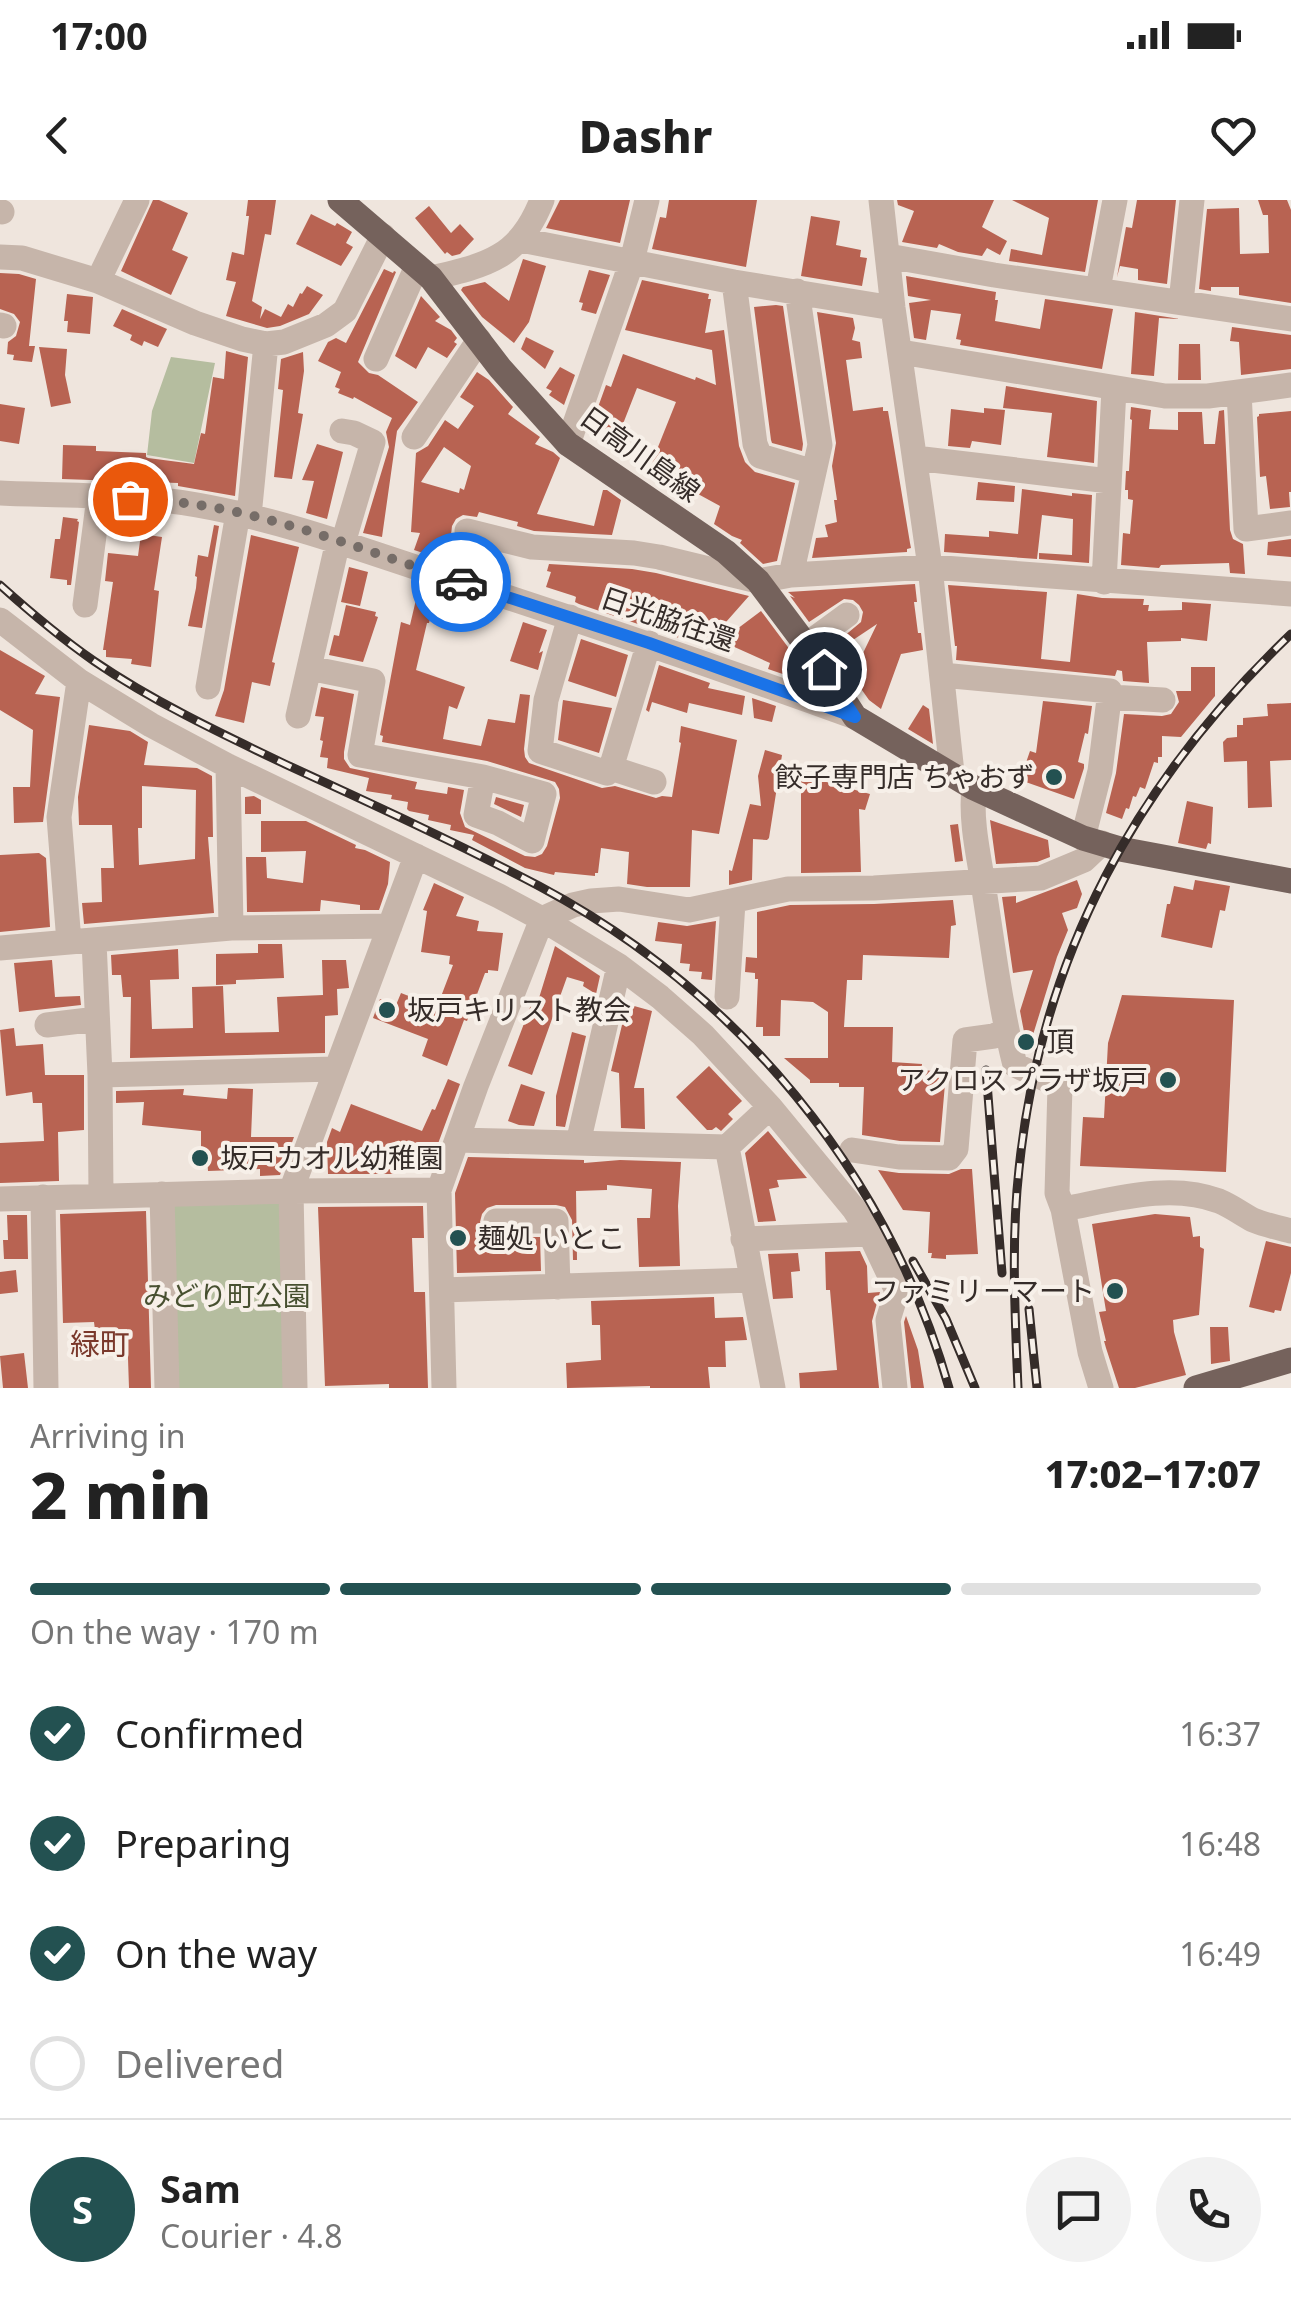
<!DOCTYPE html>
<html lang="en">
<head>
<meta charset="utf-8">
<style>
  :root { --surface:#fff; --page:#f2f2f2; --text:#222; --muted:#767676; --line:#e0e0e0; --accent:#235151 }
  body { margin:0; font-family:"Noto Sans","Noto Sans JP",sans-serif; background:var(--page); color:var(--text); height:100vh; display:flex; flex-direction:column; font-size:38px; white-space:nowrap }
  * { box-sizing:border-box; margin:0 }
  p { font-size:32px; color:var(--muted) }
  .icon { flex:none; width:55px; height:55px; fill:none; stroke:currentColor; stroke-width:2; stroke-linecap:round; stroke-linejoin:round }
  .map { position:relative; height:1188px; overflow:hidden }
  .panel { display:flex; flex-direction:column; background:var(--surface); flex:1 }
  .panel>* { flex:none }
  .pin { position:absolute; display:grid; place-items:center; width:85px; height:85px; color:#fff; margin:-42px; border:5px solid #fff; border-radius:50%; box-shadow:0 2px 10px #0007 }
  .courier { position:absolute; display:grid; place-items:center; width:100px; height:100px; margin:-50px; border:8px solid #1a73e8; border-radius:50%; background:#fff; color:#222; box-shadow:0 2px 12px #0007 }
  .headline em { font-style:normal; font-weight:800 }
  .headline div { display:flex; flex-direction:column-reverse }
  .headline { display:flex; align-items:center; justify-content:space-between; height:170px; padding:0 30px }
  h1 { font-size:65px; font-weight:800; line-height:75px }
  .bar { display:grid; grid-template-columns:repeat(4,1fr); gap:15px 10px; align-content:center; height:120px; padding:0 30px }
  .bar i { height:12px; border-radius:8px; background:var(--line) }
  .bar .on { background:var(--accent) }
  .bar p { grid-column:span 4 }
  .line { display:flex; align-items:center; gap:25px; padding:0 30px; border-top:2px solid var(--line) }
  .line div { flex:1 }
  .round { display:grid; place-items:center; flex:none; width:105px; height:105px; border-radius:52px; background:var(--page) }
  ol { padding:0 30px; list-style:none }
  li { display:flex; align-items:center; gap:30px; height:110px }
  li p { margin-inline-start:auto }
  li .icon { padding:10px; border-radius:50%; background:var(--accent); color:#fff; stroke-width:4 }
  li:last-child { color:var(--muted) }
  li i { width:55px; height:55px; border:5px solid var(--line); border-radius:50% }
  .status { display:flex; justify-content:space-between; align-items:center; height:70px; padding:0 50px; background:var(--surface); direction:ltr }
  .status svg { height:28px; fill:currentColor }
  header { display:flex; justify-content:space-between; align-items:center; height:130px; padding:0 30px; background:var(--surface); font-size:45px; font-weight:800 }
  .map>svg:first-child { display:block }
  .green { fill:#b5bd9f }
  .building { fill:#b86352; fill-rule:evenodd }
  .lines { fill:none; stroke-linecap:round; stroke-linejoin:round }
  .minor { stroke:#c6b5aa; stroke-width:25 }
  .major { stroke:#75625c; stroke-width:25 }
  .rail-casing { stroke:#352c29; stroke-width:9 }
  .rail { stroke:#f7f0e9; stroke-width:5; stroke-dasharray:15; stroke-linecap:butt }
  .done { stroke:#766d68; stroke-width:10; stroke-dasharray:0 18 }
  .route { stroke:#1a73e8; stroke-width:12 }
  .poi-dot { fill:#235151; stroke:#f7f0e9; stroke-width:4 }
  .labels { text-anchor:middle; stroke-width:8; stroke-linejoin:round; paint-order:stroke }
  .street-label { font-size:28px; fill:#352c29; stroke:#f7f0e9 }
  .poi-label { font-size:28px; fill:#352c29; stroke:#f7f0e9; text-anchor:start }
  .park-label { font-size:28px; fill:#475030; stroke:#f7f0e9 }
  .neighbourhood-label { font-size:30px; fill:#7a382b; stroke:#f7f0e9 }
</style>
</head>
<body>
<div class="status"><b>17:00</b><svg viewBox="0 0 49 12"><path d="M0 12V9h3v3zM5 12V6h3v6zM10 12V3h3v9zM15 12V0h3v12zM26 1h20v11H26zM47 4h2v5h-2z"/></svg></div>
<header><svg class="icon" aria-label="back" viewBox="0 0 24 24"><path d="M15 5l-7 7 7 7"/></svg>Dashr<svg class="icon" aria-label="heart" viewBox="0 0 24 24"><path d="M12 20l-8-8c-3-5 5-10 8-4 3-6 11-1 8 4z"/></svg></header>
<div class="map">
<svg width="1291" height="1188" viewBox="0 0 1291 1188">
  <rect width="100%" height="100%" fill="#efe5dd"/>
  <!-- green -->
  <path class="green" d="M171 157 215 163 194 263 147 255 152 211Z
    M281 1000 287 1188H174L168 1004Z"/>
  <!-- building -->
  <path class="building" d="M153 0H159L188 13 172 50 188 57 171 95 121 71Z
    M248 0H276L271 35 265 34 252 101 262 107 260 119 265 109 281 117 288 104 293 107 300 93 302 94 307 86 323 95 309 114 280 126 267 128 226 116 236 82 226 80 232 52 244 55 249 16H246Z
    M560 0H630L620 43 546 28Z
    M669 0H757L746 67 652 49 660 17 666 18Z
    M897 0H994L982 27 1007 41 1000 55 987 48 982 56 958 52 939 44 937 48 902 42 914 11 898 5Z
    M1012 0H1098L1085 72 1009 61 1011 49 1042 55 1049 18Z
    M1137 0H1176L1167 84 1138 80V69L1120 66 1117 77 1126 27 1132 28Z
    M1258 0H1287L1291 10V103L1239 95V87H1211V91L1199 89 1207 9 1239 8 1240 54 1269 53 1268 15H1263Z
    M429 6 451 33 460 24 474 39 460 54 452 56 447 52 445 54 415 18Z
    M311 14 335 26 337 23 352 32 346 43 353 47 341 66 296 44Z
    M811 16 840 21 836 45 861 50 860 57 867 58 862 86 801 76Z
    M523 59 546 66 529 122 514 143 482 117 461 90 463 87 485 82 509 101Z
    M384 69 393 73 394 71 396 72 358 162 369 173 378 175 418 202 397 231 382 337 363 333 389 247 386 232 392 218 354 197 353 199 338 193 340 189 335 187 341 172 318 161 328 142 336 138 346 143Z
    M589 70 610 75 596 114 581 110 583 103 579 102Z
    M0 73 19 74 36 79 29 146H35L32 162 13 160 14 155 7 154 8 142 16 136 20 122 14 114 0 109Z
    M906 76 996 92 995 100H998L995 121 1040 129 1045 99 1113 109 1102 169 960 145 961 140 956 139 961 114 931 110 926 140 914 138 909 103 931 100 908 96Z
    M642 80 709 94 708 99H711L705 133 724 130 739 246 745 262 755 272 795 283 777 361 763 364 740 343 742 340 732 336 714 324 720 306 676 282 680 276 660 268 661 266 652 262 676 202 637 188 621 229 618 228 616 233 596 226 598 222 593 221 606 185 611 187 623 154 695 180 696 177 716 185 712 150 625 130Z
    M67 94 93 97 90 134 67 132 68 121H64Z
    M421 96 440 117 435 121 451 130 457 138 454 142 457 144 447 158 428 147 416 169 395 156Z
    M776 105 783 106 803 244 802 251 772 243 771 240 754 107Z
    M122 109 167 129 158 147 144 141 142 146 130 140 132 135 113 126Z
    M817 112 853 118 855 128 852 140 860 142 862 158 846 160 853 211 883 207V211H888L910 343 911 348 907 349V352L812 358 816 338 828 337 825 325 837 322 834 300H837L832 266 836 243Z
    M1135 112 1180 119 1159 118 1154 176 1131 174Z
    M1232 127 1291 135V169L1241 175 1239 142 1230 141Z
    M526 137 554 151 545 169 521 149Z
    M1179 144H1200L1201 180H1178Z
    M39 147 67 149 65 175 71 203 51 207Z
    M226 151 248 157 235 296 178 286V283L62 279 63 245 96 246V251L146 253V257L148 258 194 264 201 233 205 234 213 177 224 179Z
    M303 152 304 171 298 213 303 214 292 279 274 277 283 190 278 189 281 159Z
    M560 167 575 175 564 205 549 195 552 191 546 188Z
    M477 172 489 180 513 207 508 214 540 237 535 244 553 252 560 258 537 314 594 326 603 290H607L621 300 612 335 534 331 517 326 518 322 479 312 477 317 463 315 456 319 452 326 451 335 455 342 462 346 491 354 484 373 414 350 420 333 411 332 416 253 428 246 445 220 458 229 474 206 460 197ZM444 247 471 266 464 290 460 288 459 293 421 282Z
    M1006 186 1097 201 1094 263 1047 257 1052 213 1003 208Z
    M0 204 25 208 19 244 0 241Z
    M1131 207 1151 210 1149 229 1178 230V212H1202L1204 244H1215L1219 211 1224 210 1230 330 1233 339 1243 344 1245 374 1230 373 1229 363 1161 365 1159 368 1121 365 1123 333 1130 334 1133 300 1128 299V290H1125L1126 271H1129L1132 220 1130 219Z
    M984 208 1005 210 1001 245 972 241 970 248 948 246 951 209 984 213Z
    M1291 211V292H1289L1290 307 1270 309 1266 276 1260 277 1257 217 1259 216V214Z
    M317 244 343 252 327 319 306 313 314 281 302 280Z
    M978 282 1015 286 1014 302 976 300Z
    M1022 289 1072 296V293L1092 295 1089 363 1039 359V353L1072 355 1073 319 1042 315 1037 359 944 352 945 334 989 337V331L1018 334Z
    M63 317 78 319 77 321 79 322 71 385H67V380L50 378 55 339H60Z
    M214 325 219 326 202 428 188 426 196 388 197 377 195 376 198 355 208 357Z
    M141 334 162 337 154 390 159 391 151 467 131 464 132 459 106 457V450H103L113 382 105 381 108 353 138 356Z
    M251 335 299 347 272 462 275 463 270 486 252 482 244 523 215 516 224 490Z
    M1291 339V357L1267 355 1268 342Z
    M549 364 632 369 656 373 749 396 711 439 694 434 691 442 579 404 575 402 576 397 574 396 546 387 551 372 547 371Z
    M349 367 368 372 360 406 341 402Z
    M915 384 917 402H914L918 433H921L923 450 901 454 881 509 869 500 852 476 877 424 835 452 831 447 861 422 863 412 859 405 853 400 844 399 809 422 790 396 795 398 788 392Z
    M948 385 1047 392 1041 459 1070 462 1077 394 1102 398 1144 399 1143 405H1149L1148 411 1182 410V402L1211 404 1207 441 1181 438V441L1147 442 1149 483 1123 481 1122 471 1117 470 1115 476 956 460 957 446H955Z
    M419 387 437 392 429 423H427L416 470 465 487 457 509 449 506 443 539 481 546 488 519 515 523 520 494 530 495 524 549 525 557 529 563 602 588 615 586 656 598 662 596 672 597 681 543 679 542 681 526 737 540 719 634 692 630 690 687H647L627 684 629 652 601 648 598 673H595V676L555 672 554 675 525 668 472 640 474 635 450 630 451 625 428 620 429 615 409 611 407 609 408 602 391 599 392 595 366 591 369 578 327 568 328 558 320 557 323 541 320 540 324 517 315 516 321 487 354 494 344 552V559L350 568 417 582 415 589 447 594 448 587 464 590 460 613 465 627 525 656 535 657 542 654 547 646 560 598 559 589 555 582 487 561 382 542 383 536 380 535 401 422 410 425Z
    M346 405 376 412 375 416 378 417 363 462 329 455 334 435 339 436Z
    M761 411 811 478 815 485 768 469 770 463 721 441Z
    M523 422 547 430 539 453 543 451 538 470 510 461Z
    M581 439 628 455 616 497 568 481Z
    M0 450 45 476 35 494 60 497 43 622 14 623 13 587H30L33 530 0 510Z
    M659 465 710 483 708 488 745 496 742 515 689 503 687 513 652 502 649 512 646 510Z
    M1191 467H1215V496L1181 537 1162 536V557H1158V563L1154 562 1145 589 1140 587 1136 597 1133 596 1129 609 1126 608 1122 619 1106 613 1116 573 1124 514 1162 516 1171 514 1179 502 1176 491H1191Z
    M752 498 776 506 772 522 754 518Z
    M563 500 612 508 599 553 558 540Z
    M1043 501 1092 506 1088 534 1085 533 1078 562 1084 564V568L1074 599 1020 580 1030 551 1036 553Z
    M1291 503V560L1270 561 1272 607 1248 608 1247 561 1224 562 1223 542 1227 538 1237 537V525H1243V518L1268 516 1267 504Z
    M923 505 929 509 933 544 908 529Z
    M89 525 130 531 148 542 144 565 197 568 212 576 213 637H208L214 713 84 724 82 703 102 702 101 668H114L112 625H79L78 597ZM142 586 196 590 195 659 139 665 138 628H142Z
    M765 550 782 555 769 638 767 640 753 639 752 680 729 685V670L732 671 750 604 761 606 758 576Z
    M801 575 870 594 865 610 859 609 861 672 801 673Z
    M254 596 261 600V614H245V597Z
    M496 597 524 605 521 617 494 604Z
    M1187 601 1213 607 1211 644 1208 643 1206 649 1178 643Z
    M990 620 1048 640 1050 657 1037 662 996 664Z
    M261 621H306L356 645 355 648 365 650 390 662 388 684 379 710H360V705L321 700 320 711 247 712 246 657H266L267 678 303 683 306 651 261 652Z
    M958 624 963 661 955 662 950 625Z
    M39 653 46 658 50 727 0 732V655Z
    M1077 680 1082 694 1077 708 1062 713 1068 730 1057 757 1032 838 1025 837 1020 811 1033 770 1013 773 1002 697 1016 696V703Z
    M1195 680 1230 686 1225 711 1220 710 1212 748 1161 737 1167 704H1170L1174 686 1193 690Z
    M434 683 464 697 456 716 479 721 477 731 503 733 498 771 488 770V773H485L467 821 464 820 447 866 422 856 428 839 373 818 380 799 396 805 401 793 437 807 453 765 449 764 450 756 421 752 427 711 423 710Z
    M953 700 956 725 951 726 949 758 863 755 862 780H847L846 796 844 827H893L892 862 922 864V870L946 872 940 942 900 941 862 935 864 887H839V883H810V880L784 858H828V812L813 802 781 800 780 836H763V827H756L758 779H755V773L745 772 746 757 757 758V712L790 705 874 704Z
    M716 721 712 780 701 779 702 772 689 771 690 764 680 763 682 744 655 741 658 722 687 726Z
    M258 744H282L284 778 236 780V784L216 785V754L258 753Z
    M555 746 600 776 596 794 583 786 584 782 567 777 532 875 508 866 534 797 539 798Z
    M178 749 179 779 150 780 152 829 193 828 192 787 223 786 225 833 279 832 277 797 323 795 322 760H346L349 788 337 789 338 815 325 816V853L130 858 131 797H123L121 775H112L111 755Z
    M52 760 55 797 80 796 81 805 19 812 14 763Z
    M1122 795 1234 800 1226 972 1080 966 1083 917 1104 918 1108 843Z
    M627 804 652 811 634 888H644L645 929 621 928 619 873 611 871Z
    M14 828 16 846 43 844 45 875H84V930L58 932 59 981 0 983V943L44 941 42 903H33L32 892 6 896 0 830Z
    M572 832 586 836 565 927 556 926V896Z
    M709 866 742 901 728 914 733 919 721 931 716 927 712 930H707L676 897Z
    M448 879 460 884 432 960 400 948V972H396V974H328L327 942 332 928 340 932 351 904 422 931 432 909 435 910Z
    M521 884 545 892 534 926 519 925 508 921Z
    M228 888 253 889 251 937H294L280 975 260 976V969L208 971 207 956H201V931L142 925 144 902 116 903V891L184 889 183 895 227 899Z
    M768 931 807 978 777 980 779 987 769 989 776 1021 758 1022 745 953Z
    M468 957 584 960V963L620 960 681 962 678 1006 680 1066 639 1067 637 1018H650L652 989 607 985V990L576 991 577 1060H573L572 1020 565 1007 556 1005H496L487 1008 482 1014 480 1022 483 1030 489 1035 496 1037H540L541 1071 457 1073 455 993Z
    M961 969H972L978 1054 946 1055V1059L931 1058 932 1053H928L930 1012 903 1010 878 970 899 973 949 974Z
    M423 1006 424 1038H412L414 1092H425L428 1188H389V1184L325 1186 318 1007Z
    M146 1011 151 1188H129L127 1129 95 1130 94 1122 63 1123 60 1014Z
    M1155 1014 1190 1017 1193 1037 1200 1036V1047L1204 1049 1199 1115 1173 1120 1174 1132 1186 1175 1135 1188H1119L1106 1148 1104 1141H1106L1099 1112 1106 1111 1092 1024Z
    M7 1015H27L28 1059H4L3 1040H8Z
    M1266 1041 1291 1047V1073L1281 1111 1275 1110 1274 1113 1249 1107Z
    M860 1051 867 1066 868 1093 880 1092 872 1121 879 1188H800L799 1173 837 1170 830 1090H826L825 1052Z
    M798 1053 800 1071 791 1072 793 1098 773 1099 768 1054Z
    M16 1070 18 1092 0 1094V1072Z
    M714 1097 715 1118 743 1117 747 1140 725 1141 726 1167H708L710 1188H650V1186L567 1188 566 1163 601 1160 600 1125H592L591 1101Z
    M906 1116 918 1150 924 1188H911L904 1122Z
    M1210 1127H1228L1230 1161 1211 1164Z
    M24 1153 28 1188H3L0 1156Z"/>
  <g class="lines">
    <!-- minor -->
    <path class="minor" d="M881 0 893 108 930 367 952 573
      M0 11 2 12
      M521 40 734 82 893 108
      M888 56 994 75 1291 119
      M0 57 22 58 98 81 137 0
      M431 78C488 65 519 58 542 0
      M98 81 195 123 242 139 266 144 284 142 326 125 345 111 383 36
      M734 82 755 244 760 256 814 272
      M1098 89 1115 0
      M1181 102 1192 0
      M0 125 4 126
      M901 152 1165 196H1208L1291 185
      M376 159 417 66
      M1239 192 1246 329 1291 323
      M342 231 354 233 373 242 343 343
      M414 237 479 140
      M568 244 632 61 647 0
      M915 258 1109 281
      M0 293C63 296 135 294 197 305 282 320 363 350 445 377 582 421 719 468 855 517
      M249 316 266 144
      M467 331 532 347 634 353 659 357 758 381 791 375 930 367 1291 394
      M791 375 820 245 797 91
      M1104 382 1114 189
      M85 405 99 297
      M570 417 546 500 540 551 607 573 611 568 649 443
      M0 420 79 481 151 525 228 566 499 696 542 719 619 766 660 797 703 835 770 907 854 1009 870 1034 897 1091 888 1120 895 1188
      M806 445 847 415
      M309 468 373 481 360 555 483 577 544 594 532 641 498 623 476 615 483 577
      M942 475 1110 491 1100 571 1083 638
      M208 487 238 313
      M1110 497 1163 500
      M298 516 338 341
      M228 566 231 728
      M611 568 654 582
      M974 588C970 623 980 661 985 696 994 753 1001 810 1015 865L1060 886 1057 993 1063 1009 1090 1152 1101 1188
      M94 741 100 875 101 995
      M69 742 59 617 79 481
      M0 748 231 728 390 726
      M727 797 733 702
      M47 825 97 819
      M100 875 335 869
      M770 907 727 947 773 1188
      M457 940 727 947
      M578 943 619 766
      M852 950 899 957 949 958 956 949 965 840 994 836 1006 830
      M162 994 167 1188
      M43 997 46 1188
      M0 999 291 991 439 990
      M1063 1009C1112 1000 1170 982 1219 1001 1231 1006 1242 1014 1253 1020 1265 1025 1279 1028 1291 1031
      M496 1021H556L558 1087
      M743 1039 870 1034
      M442 1090 752 1080
      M295 1188 291 991 416 656
      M444 1188 439 990 476 886 542 719 573 705 591 701 619 699 689 710 788 689 874 688 1041 678 1084 660 1102 643"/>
    <!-- major -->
    <path class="major" d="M340 0 431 78 500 168 568 244 726 352 758 381 824 469 855 517 974 588 1083 638 1120 649 1291 681
      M1196 1188 1291 1160"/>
    <!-- rail casing -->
    <g class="rail-casing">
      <path id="rail" d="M0 385C30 412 61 438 94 461 154 502 222 534 287 565 372 604 457 643 539 686 737 791 888 972 949 1188
        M986 870 1002 1073
        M913 1061 946 1119 975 1188
        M1029 1109 1037 1188
        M1018 1188C1015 1115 1011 1041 1019 969 1041 755 1137 581 1291 434"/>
    </g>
    <!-- rail -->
    <use href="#rail" class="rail"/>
  </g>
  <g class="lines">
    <!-- done -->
    <path class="done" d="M130 299C150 301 171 301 192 304 280 316 375 354 461 382"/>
    <!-- route -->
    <path class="route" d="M461 382 649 443 855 517 824 469"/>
  </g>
  <!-- markers -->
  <g class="poi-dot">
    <circle cx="1054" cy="577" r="10"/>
    <circle cx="387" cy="810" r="10"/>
    <circle cx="1026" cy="842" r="10"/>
    <circle cx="1168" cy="880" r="10"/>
    <circle cx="200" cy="958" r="10"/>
    <circle cx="458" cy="1038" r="10"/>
    <circle cx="1115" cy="1091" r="10"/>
  </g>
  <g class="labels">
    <!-- street labels -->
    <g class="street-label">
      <text transform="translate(640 254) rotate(36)" y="10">日高川島線</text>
      <text transform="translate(668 419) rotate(19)" y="10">日光脇往還</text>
    </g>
    <!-- poi labels -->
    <g class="poi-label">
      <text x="1034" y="587" text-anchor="end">餃子専門店 ちゃおず</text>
      <text x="407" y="820">坂戸キリスト教会</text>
      <text x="1046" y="852">頂</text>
      <text x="1148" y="890" text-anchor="end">アクロスプラザ坂戸</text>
      <text x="220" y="968">坂戸カオル幼稚園</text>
      <text x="478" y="1048">麺処 いとこ</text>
      <text x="1095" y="1101" text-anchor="end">ファミリーマート</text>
    </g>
    <!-- park labels -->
    <g class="park-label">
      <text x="227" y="1106">みどり町公園</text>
    </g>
    <!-- neighbourhood labels -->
    <g class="neighbourhood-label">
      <text x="100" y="1155">緑町</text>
    </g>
  </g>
</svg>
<div class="pin" style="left:130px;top:299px;background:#ea580c"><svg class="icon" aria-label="bag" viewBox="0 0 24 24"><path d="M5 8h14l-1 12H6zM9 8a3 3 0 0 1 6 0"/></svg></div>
<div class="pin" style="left:824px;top:469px;background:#1f2937"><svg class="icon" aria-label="home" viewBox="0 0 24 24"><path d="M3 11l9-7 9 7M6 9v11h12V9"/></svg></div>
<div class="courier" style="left:461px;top:382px"><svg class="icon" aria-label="car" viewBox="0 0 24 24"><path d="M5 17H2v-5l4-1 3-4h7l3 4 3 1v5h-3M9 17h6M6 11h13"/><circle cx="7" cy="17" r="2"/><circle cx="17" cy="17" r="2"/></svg></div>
</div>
<section class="panel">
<div class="headline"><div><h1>2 min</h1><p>Arriving in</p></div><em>17:02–17:07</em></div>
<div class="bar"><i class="on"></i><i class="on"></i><i class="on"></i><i></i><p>On the way · 170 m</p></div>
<ol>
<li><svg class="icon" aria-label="check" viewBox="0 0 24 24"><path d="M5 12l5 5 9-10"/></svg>Confirmed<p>16:37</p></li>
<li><svg class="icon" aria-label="check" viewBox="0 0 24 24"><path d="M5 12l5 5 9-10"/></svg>Preparing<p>16:48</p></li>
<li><svg class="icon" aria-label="check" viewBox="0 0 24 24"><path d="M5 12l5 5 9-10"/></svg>On the way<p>16:49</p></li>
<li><i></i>Delivered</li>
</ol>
<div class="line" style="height:180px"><b class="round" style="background:var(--accent);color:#fff">S</b><div><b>Sam</b><p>Courier · 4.8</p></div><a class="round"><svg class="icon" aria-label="chat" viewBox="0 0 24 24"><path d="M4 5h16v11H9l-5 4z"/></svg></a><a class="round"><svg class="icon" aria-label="phone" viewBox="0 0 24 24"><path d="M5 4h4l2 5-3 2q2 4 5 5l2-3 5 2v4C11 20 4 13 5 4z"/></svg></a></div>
</section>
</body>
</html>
